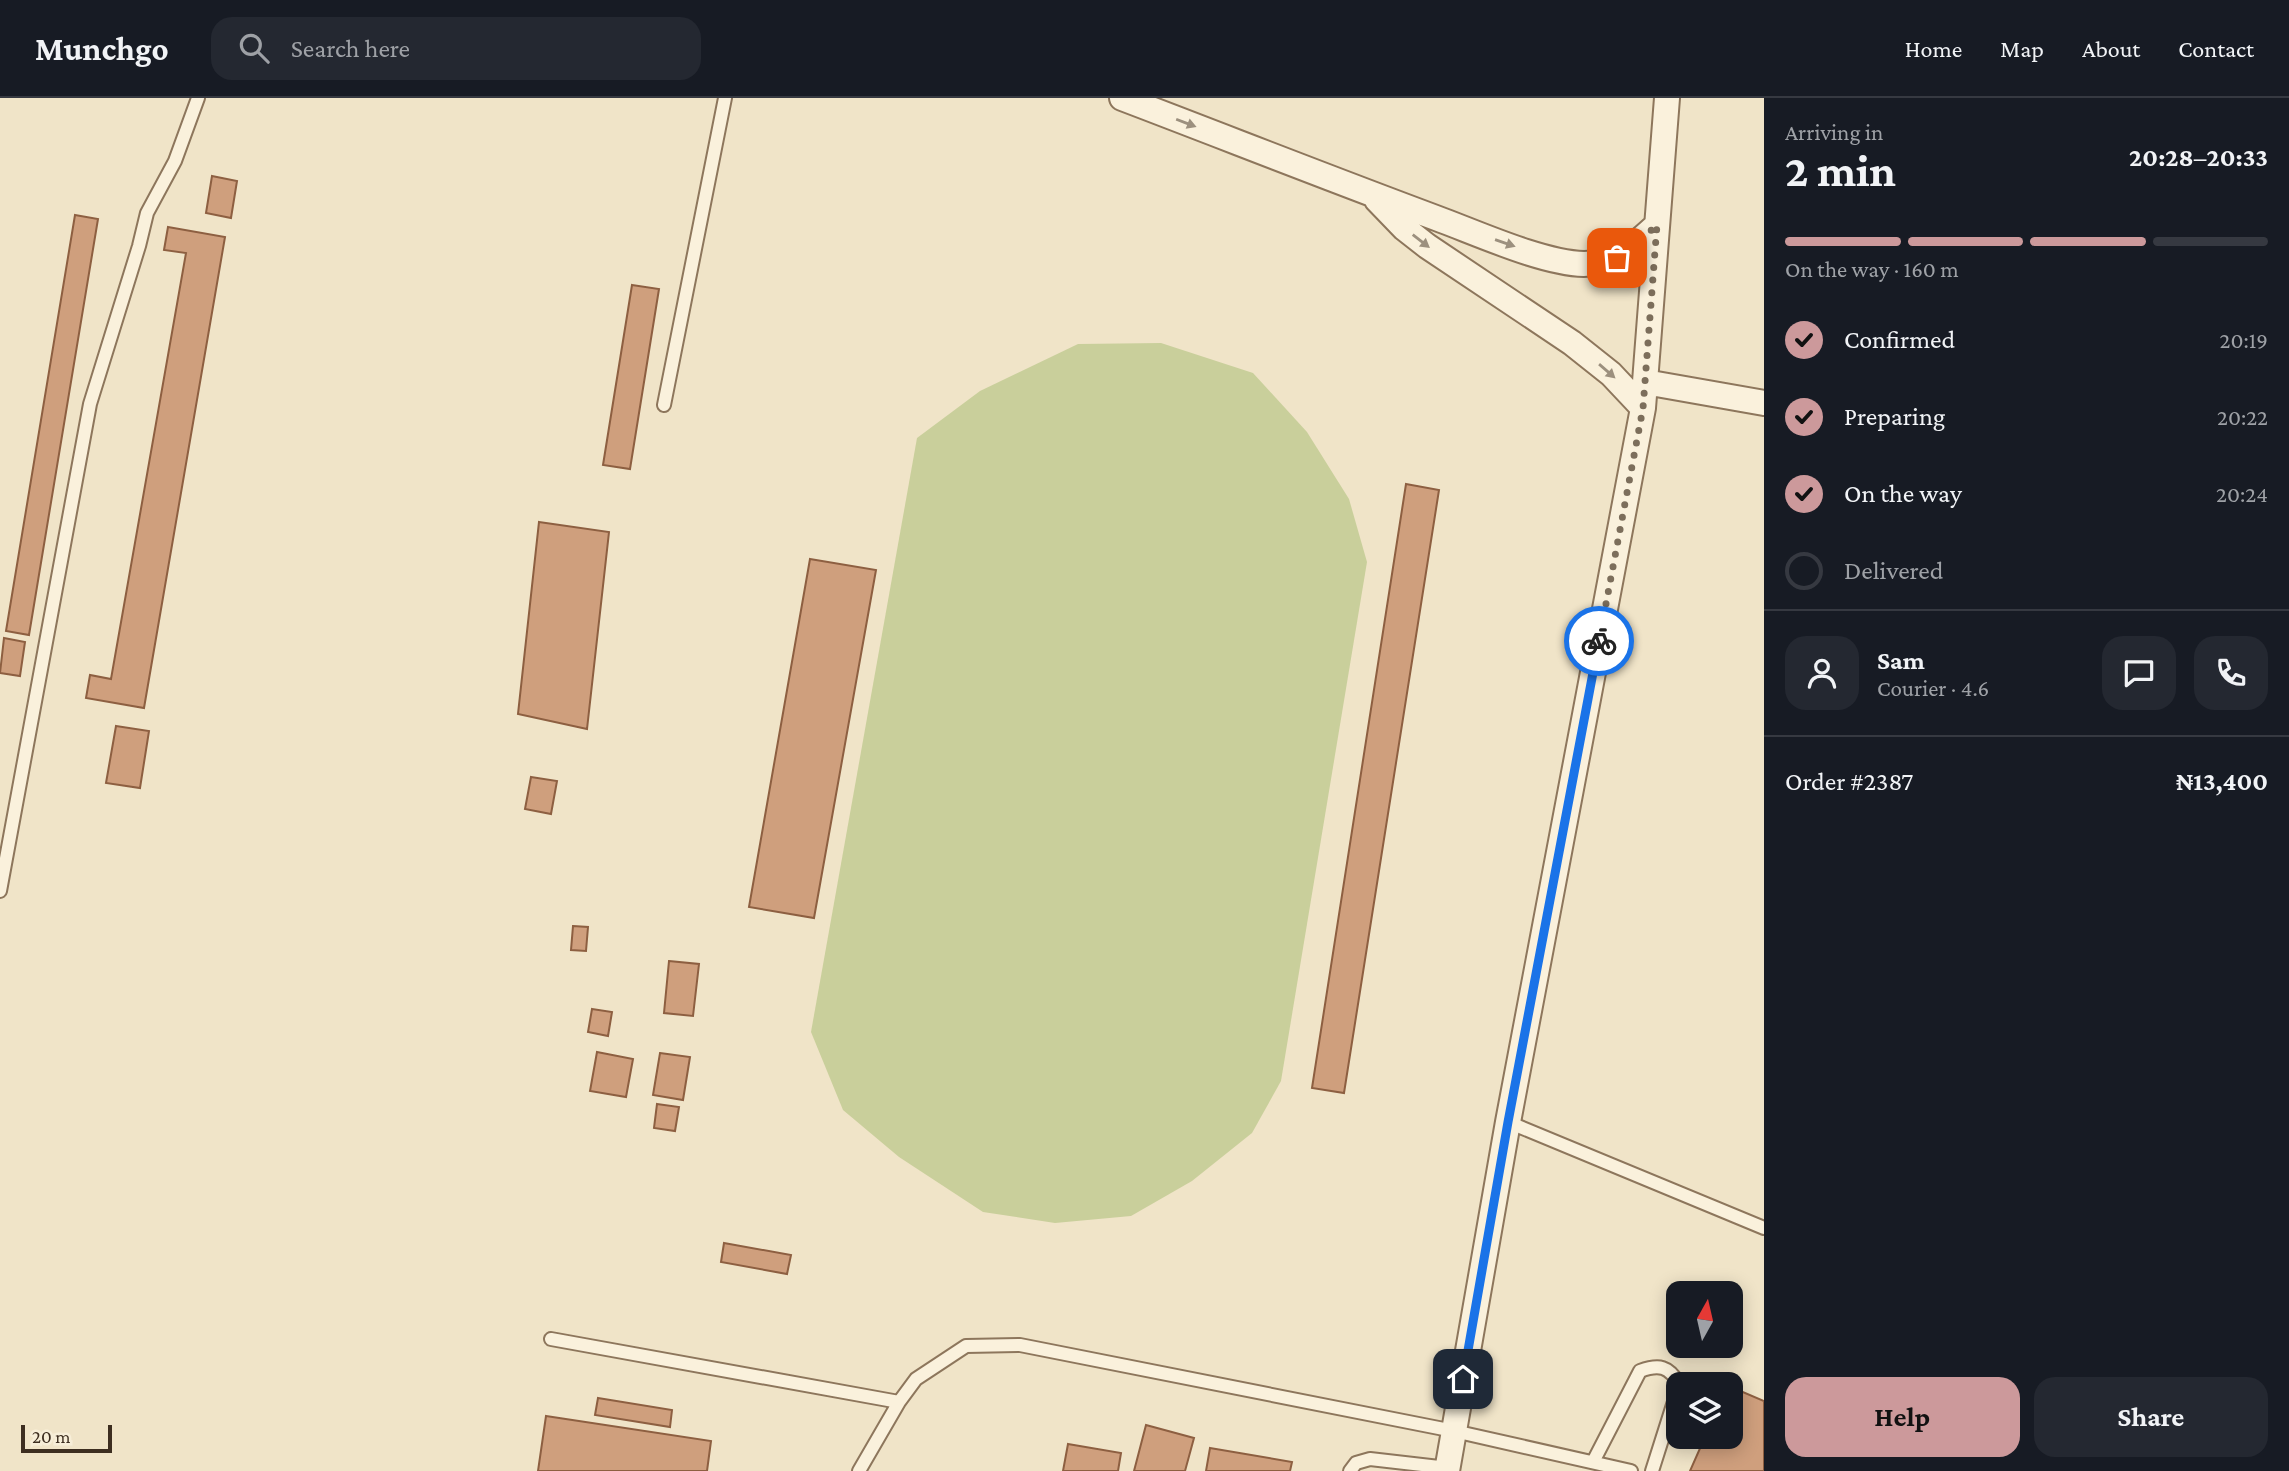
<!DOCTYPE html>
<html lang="en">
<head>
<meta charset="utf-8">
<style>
  :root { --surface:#171b24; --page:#242831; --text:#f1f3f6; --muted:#9ea1a6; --line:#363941; --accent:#cc999b }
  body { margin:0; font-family:"Crimson Pro",serif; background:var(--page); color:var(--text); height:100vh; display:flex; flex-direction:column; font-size:26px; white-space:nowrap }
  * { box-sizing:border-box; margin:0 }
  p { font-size:23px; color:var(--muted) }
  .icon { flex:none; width:38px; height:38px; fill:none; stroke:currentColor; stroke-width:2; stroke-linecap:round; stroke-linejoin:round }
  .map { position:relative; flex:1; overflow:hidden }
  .side { display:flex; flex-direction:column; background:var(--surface); width:525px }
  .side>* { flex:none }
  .needle { width:46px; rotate:8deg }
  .controls { position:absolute; left:1666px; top:1183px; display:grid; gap:14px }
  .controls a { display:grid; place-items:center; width:77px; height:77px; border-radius:14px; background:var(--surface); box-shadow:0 4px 18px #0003; font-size:35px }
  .scale { position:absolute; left:21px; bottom:18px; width:91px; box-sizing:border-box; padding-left:7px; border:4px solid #3d2e20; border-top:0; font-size:19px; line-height:24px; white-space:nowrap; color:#3d2e20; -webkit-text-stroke:5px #f7eed8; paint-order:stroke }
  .pin { position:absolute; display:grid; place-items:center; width:60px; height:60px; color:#fff; margin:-30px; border-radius:14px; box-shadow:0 4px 10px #0006 }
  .courier { position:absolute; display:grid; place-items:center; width:70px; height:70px; margin:-35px; border:5px solid #1a73e8; border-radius:50%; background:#fff; color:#222; box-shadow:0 2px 9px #0007 }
  .head em { font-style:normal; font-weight:700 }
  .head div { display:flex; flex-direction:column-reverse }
  .head { display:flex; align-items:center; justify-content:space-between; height:119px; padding:0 21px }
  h1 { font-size:46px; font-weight:700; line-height:52px }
  .bar { display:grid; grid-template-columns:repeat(4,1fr); gap:10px 7px; align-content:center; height:84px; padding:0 21px }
  .bar i { height:9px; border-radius:5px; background:var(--line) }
  .bar .current { background:var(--accent) }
  .bar p { grid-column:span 4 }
  .line { display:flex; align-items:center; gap:18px; padding:0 21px; border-top:2px solid var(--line) }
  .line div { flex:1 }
  .round { display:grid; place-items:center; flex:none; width:74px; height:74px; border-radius:21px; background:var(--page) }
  ol { padding:0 21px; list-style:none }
  li { display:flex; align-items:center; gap:21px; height:77px }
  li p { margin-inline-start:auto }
  li .icon { padding:7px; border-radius:50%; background:var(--accent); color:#111; stroke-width:4 }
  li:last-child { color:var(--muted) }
  li i { width:38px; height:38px; border:4px solid var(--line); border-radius:50% }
  .primary-button { display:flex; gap:14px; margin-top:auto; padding:14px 21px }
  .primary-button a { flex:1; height:80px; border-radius:21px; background:var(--accent); color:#111; font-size:28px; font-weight:700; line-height:80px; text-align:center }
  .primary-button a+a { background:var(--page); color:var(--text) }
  header { display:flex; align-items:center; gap:42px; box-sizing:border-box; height:98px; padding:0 35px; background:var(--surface); border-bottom:2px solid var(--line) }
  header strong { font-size:33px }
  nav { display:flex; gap:38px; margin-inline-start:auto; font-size:24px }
  .search { width:490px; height:63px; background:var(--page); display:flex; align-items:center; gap:18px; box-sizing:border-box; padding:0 24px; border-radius:21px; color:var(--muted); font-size:26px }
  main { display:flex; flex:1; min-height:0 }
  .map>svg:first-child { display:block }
  .green { fill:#c9cf9b }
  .building { fill:#cf9f7d; stroke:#8d5f41; stroke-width:2 }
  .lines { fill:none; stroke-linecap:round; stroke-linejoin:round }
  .lane-casing { stroke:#8d765c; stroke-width:16 }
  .street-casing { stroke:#8d765c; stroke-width:28 }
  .lane { stroke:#faf1dc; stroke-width:12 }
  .street { stroke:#faf1dc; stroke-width:24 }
  .oneway { fill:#9c907e }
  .done { stroke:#7c6e5b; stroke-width:7; stroke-dasharray:0 12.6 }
  .route { stroke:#1a73e8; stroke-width:9 }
</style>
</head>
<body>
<header>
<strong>Munchgo</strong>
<div class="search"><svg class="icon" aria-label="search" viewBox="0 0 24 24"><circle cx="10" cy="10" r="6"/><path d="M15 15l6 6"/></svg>Search here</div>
<nav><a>Home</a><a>Map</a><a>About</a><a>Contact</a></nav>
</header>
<main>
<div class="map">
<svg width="1764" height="1373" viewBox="0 0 1764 1373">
  <rect width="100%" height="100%" fill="#f0e4c8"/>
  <!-- green -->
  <path class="green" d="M1161 245 1253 275 1307 334 1349 401 1367 464 1281 983 1252 1035 1192 1083 1131 1118 1055 1125 983 1114 899 1059 843 1012 811 934 917 340 980 293 1078 246Z"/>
  <!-- building -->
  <path class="building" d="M212 78 237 83 231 120 206 115Z
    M75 117 98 121 29 537 6 533Z
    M168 129 225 139 144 610 86 600 90 577 111 581 186 155 164 152Z
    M632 187 659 191 630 371 603 367Z
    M1406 386 1439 392 1344 995 1312 990Z
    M539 424 609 434 587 631 518 616Z
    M810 461 876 472 814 820 749 809Z
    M4 540 25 544 20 578 0 575Z
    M116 628 149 633 140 690 106 685Z
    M531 679 557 683 551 716 525 711Z
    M573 828 588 829 586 853 571 852Z
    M669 863 699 866 693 918 664 915Z
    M592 911 612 914 608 938 588 934Z
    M597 954 633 961 626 999 590 993Z
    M660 955 690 959 683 1002 653 997Z
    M657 1006 679 1009 675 1033 654 1030Z
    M724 1145 791 1157 787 1176 721 1164Z
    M1731 1289 1764 1303V1373H1690L1705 1339H1731Z
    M598 1300 672 1312 670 1329 595 1317Z
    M546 1318 711 1343 707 1373H538Z
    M1146 1327 1194 1340 1185 1373H1134Z
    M1068 1346 1121 1355 1118 1373H1063Z
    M1210 1350 1292 1364 1290 1373H1206Z"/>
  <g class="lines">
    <!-- lane casing -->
    <g class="lane-casing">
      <path id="lane" d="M664 307 725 0
        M0 793 90 306 139 148 147 115 175 63 198 0
        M1508 1024 1764 1130
        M551 1241 899 1304
        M1593 1364 1640 1273C1659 1266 1669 1268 1679 1286
        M859 1373 899 1304 916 1281 966 1248 1020 1247 1454 1333 1631 1373
        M1350 1373 1356 1365 1370 1361 1448 1370
        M1652 1373 1678 1291"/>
    </g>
    <!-- street casing -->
    <g class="street-casing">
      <path id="street" d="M1122 0C1227 40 1331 81 1436 120 1477 135 1542 165 1584 166 1616 166 1635 147 1657 127
        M1377 102 1404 130 1427 148 1572 245 1611 276 1643 310
        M1645 284 1764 305
        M1447 1373 1508 1024 1643 310 1667 0"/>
    </g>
    <!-- lane -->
    <use href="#lane" class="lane"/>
    <!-- street -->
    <use href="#street" class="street"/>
  </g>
  <!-- one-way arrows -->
  <defs><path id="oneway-solid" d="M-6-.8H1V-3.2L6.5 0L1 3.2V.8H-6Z" transform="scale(1.75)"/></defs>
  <g class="oneway">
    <use href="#oneway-solid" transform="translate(1186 25) rotate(21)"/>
    <use href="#oneway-solid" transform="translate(1421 143) rotate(38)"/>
    <use href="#oneway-solid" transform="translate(1505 145) rotate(19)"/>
    <use href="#oneway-solid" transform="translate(1607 273) rotate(41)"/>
  </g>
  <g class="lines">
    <!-- done -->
    <path class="done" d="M1599 543 1643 310 1657 127 1631 150 1617 160"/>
    <!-- route -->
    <path class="route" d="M1463 1281 1508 1024 1599 543"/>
  </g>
</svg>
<div class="controls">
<a><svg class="needle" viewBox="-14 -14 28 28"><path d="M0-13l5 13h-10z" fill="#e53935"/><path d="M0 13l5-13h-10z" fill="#9ea1a6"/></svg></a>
<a><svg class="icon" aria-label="layers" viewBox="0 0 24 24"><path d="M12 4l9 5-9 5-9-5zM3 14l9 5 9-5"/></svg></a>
</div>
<div class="scale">20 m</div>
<div class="pin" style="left:1617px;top:160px;background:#ea580c"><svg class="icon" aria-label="bag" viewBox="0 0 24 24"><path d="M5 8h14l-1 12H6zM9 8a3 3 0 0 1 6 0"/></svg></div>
<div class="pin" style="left:1463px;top:1281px;background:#1f2937"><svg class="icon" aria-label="home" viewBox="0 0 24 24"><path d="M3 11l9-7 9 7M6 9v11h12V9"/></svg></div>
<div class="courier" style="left:1599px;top:543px"><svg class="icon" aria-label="bike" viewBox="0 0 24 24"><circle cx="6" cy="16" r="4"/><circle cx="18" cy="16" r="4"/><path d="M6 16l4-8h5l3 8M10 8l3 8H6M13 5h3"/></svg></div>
</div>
<section class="side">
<div class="head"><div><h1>2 min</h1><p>Arriving in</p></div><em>20:28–20:33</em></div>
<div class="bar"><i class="current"></i><i class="current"></i><i class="current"></i><i></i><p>On the way · 160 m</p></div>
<ol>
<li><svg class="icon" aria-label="check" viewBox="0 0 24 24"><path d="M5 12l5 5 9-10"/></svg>Confirmed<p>20:19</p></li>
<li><svg class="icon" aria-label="check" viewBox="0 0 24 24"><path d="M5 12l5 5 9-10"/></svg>Preparing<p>20:22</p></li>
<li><svg class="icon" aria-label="check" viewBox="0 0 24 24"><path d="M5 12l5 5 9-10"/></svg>On the way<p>20:24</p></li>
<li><i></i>Delivered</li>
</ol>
<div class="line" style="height:126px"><a class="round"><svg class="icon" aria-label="person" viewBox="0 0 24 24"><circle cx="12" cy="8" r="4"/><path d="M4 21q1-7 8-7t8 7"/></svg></a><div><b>Sam</b><p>Courier · 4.6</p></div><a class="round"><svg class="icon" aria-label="chat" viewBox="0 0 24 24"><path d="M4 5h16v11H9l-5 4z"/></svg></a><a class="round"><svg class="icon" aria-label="phone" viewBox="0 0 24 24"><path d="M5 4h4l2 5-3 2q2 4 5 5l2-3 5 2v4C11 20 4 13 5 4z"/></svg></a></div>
<div class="line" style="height:91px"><div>Order #2387</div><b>₦13,400</b></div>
<div class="primary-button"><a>Help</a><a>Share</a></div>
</section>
</main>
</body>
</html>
